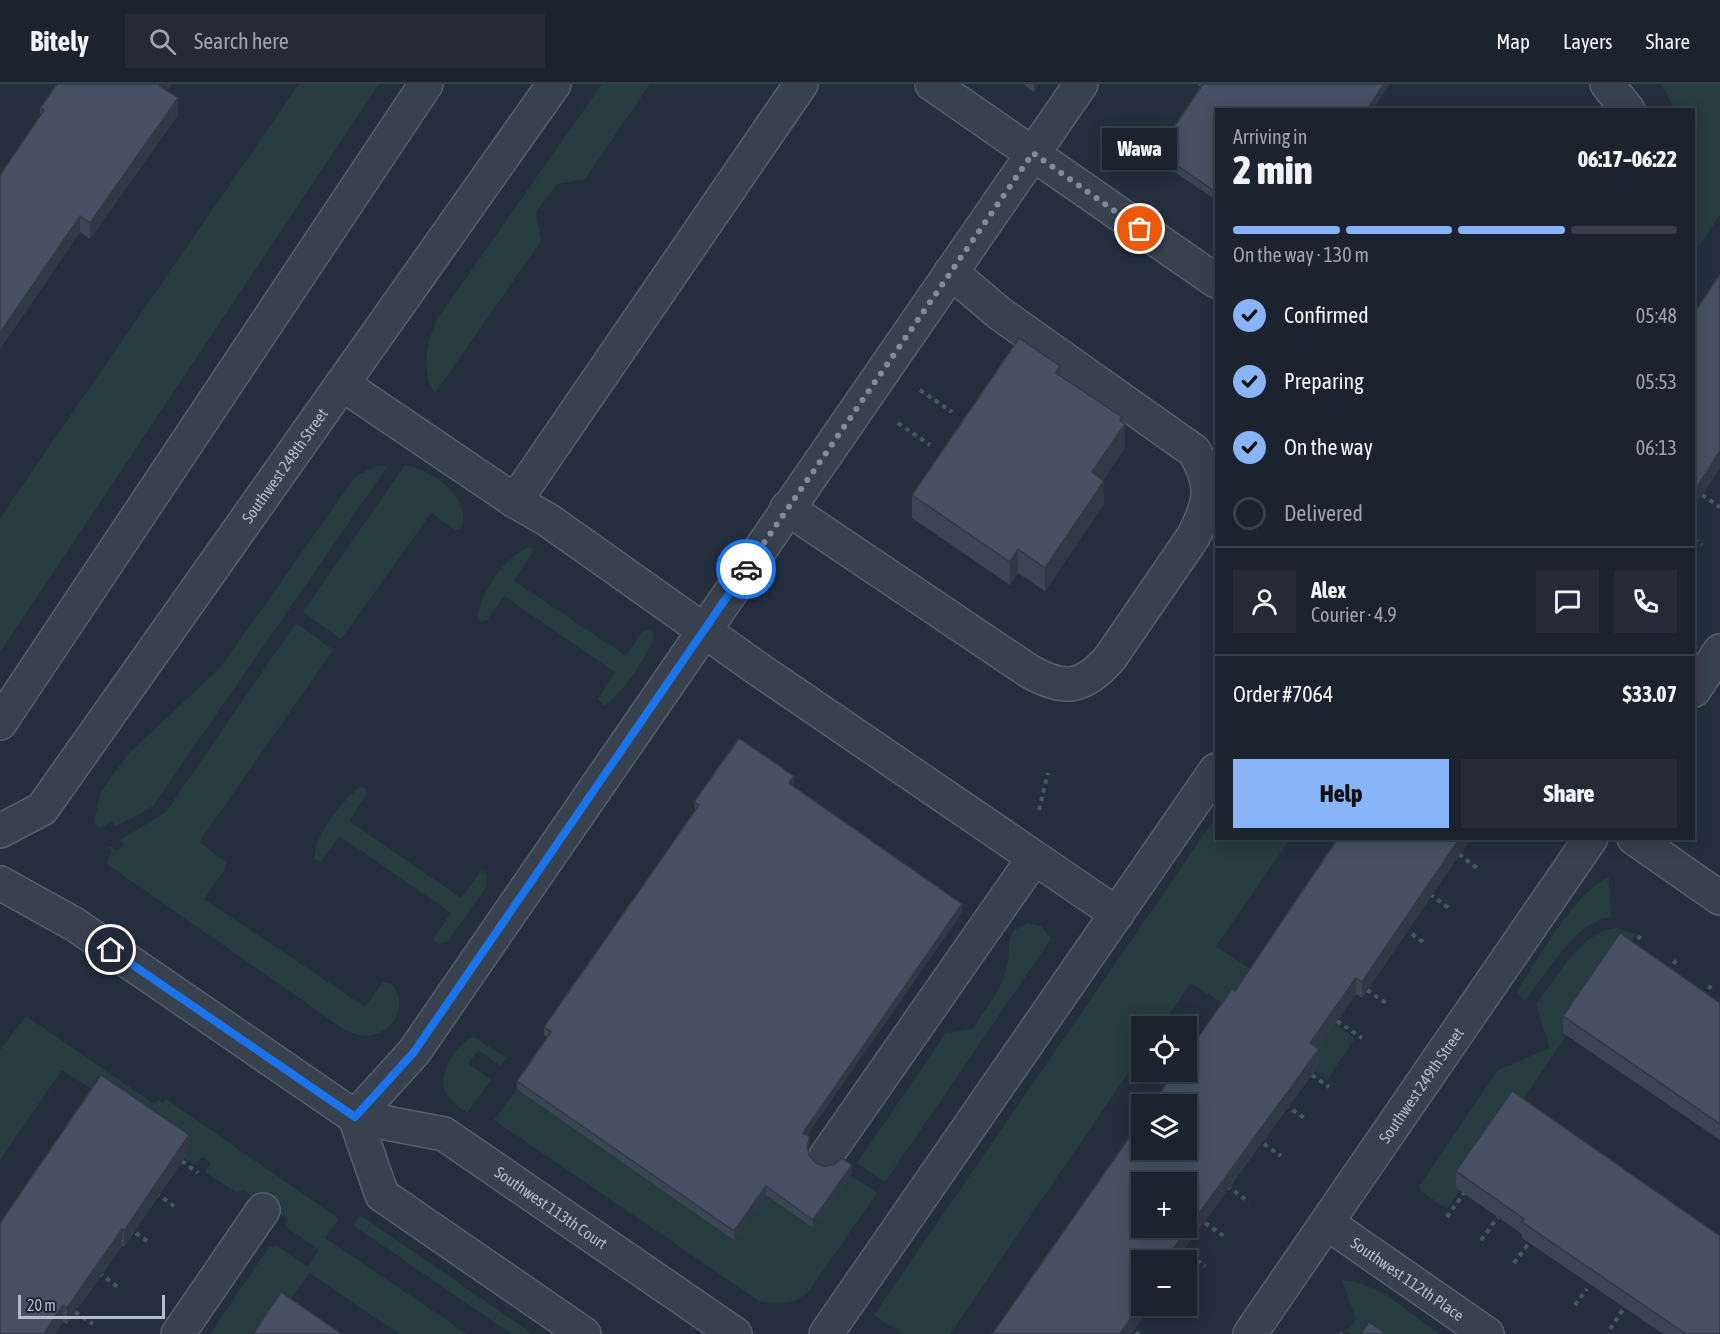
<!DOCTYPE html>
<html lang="en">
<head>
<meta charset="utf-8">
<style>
  :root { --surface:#1b232e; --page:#242b36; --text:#f1f3f6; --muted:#a0a4aa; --line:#39404a; --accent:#8ab4f8 }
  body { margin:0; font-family:"Asap Condensed",sans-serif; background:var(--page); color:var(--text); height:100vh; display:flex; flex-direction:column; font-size:22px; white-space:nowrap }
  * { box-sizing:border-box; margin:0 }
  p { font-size:20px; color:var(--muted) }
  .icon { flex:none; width:33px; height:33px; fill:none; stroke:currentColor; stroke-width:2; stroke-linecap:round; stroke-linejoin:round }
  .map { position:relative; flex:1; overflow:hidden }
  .side { position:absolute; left:1215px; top:24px; width:480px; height:732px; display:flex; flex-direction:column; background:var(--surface); border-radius:0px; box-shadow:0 3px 15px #0003,0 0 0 2px var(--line) }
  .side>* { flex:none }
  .tools { position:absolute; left:1131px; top:932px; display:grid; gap:12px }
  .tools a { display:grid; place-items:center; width:66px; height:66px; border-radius:0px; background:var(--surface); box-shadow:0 3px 15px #0003,0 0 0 2px var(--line); font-size:30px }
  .scale { position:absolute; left:18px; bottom:15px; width:147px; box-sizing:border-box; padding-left:6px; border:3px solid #b4bcc9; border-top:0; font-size:16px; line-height:21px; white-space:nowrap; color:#b4bcc9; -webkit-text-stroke:4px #1d2633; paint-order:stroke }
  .pin { position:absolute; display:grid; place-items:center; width:51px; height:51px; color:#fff; margin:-26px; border:3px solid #fff; border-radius:50%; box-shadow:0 2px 6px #0007 }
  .courier { position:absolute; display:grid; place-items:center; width:60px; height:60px; margin:-30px; border:4px solid #1a73e8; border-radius:50%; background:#fff; color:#222; box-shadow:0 2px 8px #0007 }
  .bubble { position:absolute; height:42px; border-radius:0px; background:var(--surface); box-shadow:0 3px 15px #0003,0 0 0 2px var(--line); font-size:20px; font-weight:800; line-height:42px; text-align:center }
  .head em { font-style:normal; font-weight:800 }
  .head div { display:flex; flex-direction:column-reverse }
  .head { display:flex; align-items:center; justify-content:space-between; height:102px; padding:0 18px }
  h1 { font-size:39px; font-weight:800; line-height:45px }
  .bar { display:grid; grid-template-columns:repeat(4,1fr); gap:9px 6px; align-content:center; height:72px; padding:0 18px }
  .bar i { height:8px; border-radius:4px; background:var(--line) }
  .bar .on { background:var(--accent) }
  .bar p { grid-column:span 4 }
  .line { display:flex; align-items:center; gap:15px; padding:0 18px; border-top:2px solid var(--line) }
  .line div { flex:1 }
  .round { display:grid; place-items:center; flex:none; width:63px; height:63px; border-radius:0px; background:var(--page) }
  ol { padding:0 18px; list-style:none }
  li { display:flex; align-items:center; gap:18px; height:66px }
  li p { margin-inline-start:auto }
  li .icon { padding:6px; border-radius:50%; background:var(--accent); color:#111; stroke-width:4 }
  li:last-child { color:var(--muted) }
  li i { width:33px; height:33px; border:3px solid var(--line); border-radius:50% }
  .primary-button { display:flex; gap:12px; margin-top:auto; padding:12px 18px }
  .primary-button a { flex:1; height:69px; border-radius:0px; background:var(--accent); color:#111; font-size:24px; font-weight:800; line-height:69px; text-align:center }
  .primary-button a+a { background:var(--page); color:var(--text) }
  header { display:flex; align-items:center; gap:36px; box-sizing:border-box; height:84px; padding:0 30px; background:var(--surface); border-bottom:2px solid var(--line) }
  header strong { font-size:28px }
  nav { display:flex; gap:33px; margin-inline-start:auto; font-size:21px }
  .search { width:420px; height:54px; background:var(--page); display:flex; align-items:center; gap:15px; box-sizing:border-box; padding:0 21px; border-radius:0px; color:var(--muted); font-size:22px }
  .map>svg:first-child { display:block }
  .green { fill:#263c3f }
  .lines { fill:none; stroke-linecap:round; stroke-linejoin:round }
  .minor-casing { stroke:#565f6c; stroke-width:36 }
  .path { stroke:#44595c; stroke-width:4; stroke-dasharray:4.5 4.5; stroke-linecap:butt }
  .minor { stroke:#38414e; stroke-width:33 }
  .wall { fill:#3b4654 }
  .shaded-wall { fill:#303945 }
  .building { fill:#455162; stroke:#303945; stroke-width:1.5; fill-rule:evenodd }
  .done { stroke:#828b98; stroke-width:6; stroke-dasharray:0 10.8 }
  .route { stroke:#1a73e8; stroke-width:8 }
  .labels { text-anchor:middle; stroke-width:5; stroke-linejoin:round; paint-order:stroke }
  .street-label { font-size:16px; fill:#b4bcc9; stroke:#1d2633 }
</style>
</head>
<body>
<header>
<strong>Bitely</strong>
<div class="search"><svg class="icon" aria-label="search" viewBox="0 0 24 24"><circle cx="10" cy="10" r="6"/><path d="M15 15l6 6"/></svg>Search here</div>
<nav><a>Map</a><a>Layers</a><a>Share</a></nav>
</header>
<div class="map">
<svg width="1720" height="1250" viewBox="0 0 1720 1250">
  <rect width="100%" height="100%" fill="#242f3e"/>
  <!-- green -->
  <path class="green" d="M299 0H379L0 568V434Z
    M602 0H650L585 95 557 100 536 128 541 157 435 309C420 289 427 254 438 234Z
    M1662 0H1720V131L1694 169V26L1674 25Z
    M379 381 387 383 153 722 115 743 112 737 101 744 94 739 100 709 129 669 220 584 353 396 360 390Z
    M405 381C431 386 473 413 461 444L455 446 431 429 341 555 303 528Z
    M529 463 533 465 531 470 514 497 626 572 642 548 650 545 654 549C653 566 619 614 604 622L598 615 615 588 504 512 487 536 480 538 477 533C481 508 506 472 529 463Z
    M296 539 333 566 199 758 226 778V784L204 815 365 923 383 898 390 899C415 921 386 968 345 946L107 780 111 767 108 763H113L116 767 124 762 120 756 166 728Z
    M361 703 367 706 366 711 349 737 461 814 482 786 487 790 486 803 448 857 438 861 433 855 451 829 340 752 321 777 315 775C312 754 343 714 361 703Z
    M1216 733V754L1290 755 1216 862 1333 942 1335 940 1355 954 1327 996 1315 987 1318 981 1191 899 1161 942H1142L1141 970 950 1250H903L874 1231Z
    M1609 793 1611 833C1576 836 1546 891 1525 917L1516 909C1538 876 1574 808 1609 793Z
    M1027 839 1041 842 1051 855 885 1098 857 1079 946 949 972 945C985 926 1002 906 1007 883 1010 870 1007 860 1013 847Z
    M1618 844 1636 851 1447 1125 1421 1107 1420 1101 1498 986 1550 964 1536 921C1557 894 1581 846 1618 844Z
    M26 932 154 1020 159 1016 163 1019 166 1015 339 1135 325 1154 467 1250H399L310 1189 264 1250H210L269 1163 277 1162 308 1183 319 1166 289 1145 286 1141 289 1136 243 1106 236 1108 205 1088 211 1079 202 1073 195 1081 184 1074 188 1067 62 986 0 1076V966Z
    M474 953 506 974 501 982 478 966 468 980 491 996 467 1029C460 1023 450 1017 446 1009 436 990 457 959 474 953Z
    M517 1005 766 1111 813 1144 850 1091 877 1109 808 1208C792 1221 779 1222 759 1217L494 1036Z
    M360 1131 533 1250H511L353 1141Z
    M1342 1196C1378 1198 1410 1230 1439 1250H1351L1347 1247 1356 1236Z"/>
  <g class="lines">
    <!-- minor casing -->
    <g class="minor-casing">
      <g id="minor">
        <path d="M932 0 1216 197"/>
        <path d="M1607 0 1628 26"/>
        <path d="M342 300 515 417 548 436 764 589 1117 830"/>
        <path d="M515 417 801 0"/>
        <path d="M787 424 1029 587C1064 607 1083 605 1110 574L1193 453C1211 418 1215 402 1194 367L999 229 951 188"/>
        <path d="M1694 606 1720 567"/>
        <path d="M0 639 426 0"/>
        <path id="s1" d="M0 747 42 725 554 0"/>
        <path d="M1634 754 1720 814"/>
        <path id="s2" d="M0 799 74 840 355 1033 444 1050 735 1250"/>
        <path d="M355 1033 414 968 1081 0"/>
        <path d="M355 1033 382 1111 584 1250"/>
        <path d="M826 1072 1034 774"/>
        <path id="s3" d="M1327 1139 1487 1250"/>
        <path d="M178 1250 263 1126"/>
        <path d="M826 1250 1216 686"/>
        <path id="s4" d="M1250 1250 1591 754"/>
      </g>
    </g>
    <!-- path -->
    <path class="path" d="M920 306 952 328
      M898 339 930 361
      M1702 411 1720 423
      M1694 455 1702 461
      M1039 726 1048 689
      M1495 754 1498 757
      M1459 770 1478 785
      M1430 810 1451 826
      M1412 850 1426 860
      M1633 863 1642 849
      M1668 887 1678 874
      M1367 906 1386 919
      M1704 913 1713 898
      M1337 937 1362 954
      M1312 991 1329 1003
      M1285 1021 1306 1035
      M1264 1060 1281 1072
      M182 1077 198 1089
      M1227 1102 1249 1118
      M156 1109 174 1122
      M1447 1133 1464 1109
      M1205 1139 1225 1153
      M136 1149 150 1159
      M1481 1156 1498 1133
      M1182 1166 1205 1182
      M1514 1179 1529 1159
      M99 1189 118 1203
      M1170 1221 1175 1225
      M1575 1221 1587 1205
      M75 1228 93 1240
      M1610 1245 1626 1221
      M1136 1248 1139 1250
      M1340 1249 1342 1250"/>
    <!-- minor -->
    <use href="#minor" class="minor"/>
  </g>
  <!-- wall -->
  <path class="wall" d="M1023 0H1039L1034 8Z
    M1197 0H1390L1372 26H1216V116L1157 76V68L1201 3Z
    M167 7 178 31 90 155 80 148 0 265V91L40 33V24Z
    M1060 292 1122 338 1125 363 1103 396 1104 420 1045 507 1018 489 1010 501 912 434V411Z
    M794 700 793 702 962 828 807 1051 810 1062 808 1068 809 1071 816 1079 852 1089 813 1144 766 1111 734 1156 517 1005V997L547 953 544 951V943L695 727 694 718Z
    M1471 754 1362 914 1356 910 1318 964 1319 981 1142 1221H1144L1142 1224V1234L1131 1250 1235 907Z
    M1720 919V1056L1563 949V932Z
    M189 1067 124 1163 122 1162 67 1240 63 1238 0 1250Z
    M1456 1087 1720 1250H1663L1522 1154V1150L1456 1104Z"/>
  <!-- shaded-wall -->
  <path class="shaded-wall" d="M161 0H172L160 18V2Z
    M1034 0H1039L1034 8Z
    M1384 0H1390L1372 26H1367Z
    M178 14V31L90 155V139Z
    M80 132V148L0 265V249Z
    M1060 282V305L1056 289Z
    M1122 333V345L1125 340V363L1092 411V388Z
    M1720 367V384L1694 424V408Z
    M1104 397V420L1045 507V484Z
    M1018 465V489L1010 501V478Z
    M794 692V700L789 708V699Z
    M1460 754H1471L1362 914V898Z
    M962 820V828L803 1057V1049Z
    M1356 894V910L1310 975V959Z
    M1319 965V981L1177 1176H1165Z
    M189 1051V1067L124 1163V1147Z
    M810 1053V1062L807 1071V1063Z
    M852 1081V1089L813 1144V1136Z
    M766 1102V1111L734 1156V1147Z
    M122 1145V1162L67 1240V1224Z
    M1142 1208V1221H1144L1142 1224V1234L1131 1250H1120L1137 1214Z
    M63 1221V1238L55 1250H44Z"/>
  <!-- building -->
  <path class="building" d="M57 0H161L160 2 178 14 90 139 80 132 0 249V91L44 26 40 24Z
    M1203 0H1384L1367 26H1216V108L1157 68Z
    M1720 190V367L1694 408V229Z
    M1019 254 1060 282 1056 289 1122 333 1120 336 1125 340 1092 388 1104 397 1045 484 1018 465 1010 478 912 411Z
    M739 654 794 692 789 699 962 820 803 1049 810 1053 807 1063 809 1071 816 1079 824 1082 833 1081 842 1074 852 1081 813 1136 766 1102 734 1147 517 997 551 948 544 943 699 721 694 718Z
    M1338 754H1460L1362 898 1356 894 1310 959 1319 965 1165 1176H1142V1208L1137 1214 1142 1218 1120 1250H992L1142 1035V1065H1186V1020H1152L1175 987H1186V970L1232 905 1235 907ZM1142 1098H1186V1143H1142Z
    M1620 849 1720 919V1040L1563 932Z
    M101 991 189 1051 124 1147 122 1145 67 1224 63 1221 44 1250H0V1139Z
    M1512 1007 1720 1152V1248L1719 1250H1686L1522 1138 1524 1135 1456 1087Z
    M281 1208 342 1250H253Z
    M1369 1238 1387 1250H1361Z"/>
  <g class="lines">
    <!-- done -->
    <path class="done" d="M746 485 1033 69 1140 145"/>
    <!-- route -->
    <path class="route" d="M111 866 355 1033 414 968 746 485"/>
  </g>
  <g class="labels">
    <!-- street labels -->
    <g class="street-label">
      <text dy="6" stroke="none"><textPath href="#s1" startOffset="468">Southwest 248th Street</textPath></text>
      <text dy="6" stroke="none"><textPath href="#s4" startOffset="302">Southwest 249th Street</textPath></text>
      <text dy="6" stroke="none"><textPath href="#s2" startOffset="646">Southwest 113th Court</textPath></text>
      <text dy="6" stroke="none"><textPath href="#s3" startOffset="98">Southwest 112th Place</textPath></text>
    </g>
  </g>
</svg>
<div class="tools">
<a><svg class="icon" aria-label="locate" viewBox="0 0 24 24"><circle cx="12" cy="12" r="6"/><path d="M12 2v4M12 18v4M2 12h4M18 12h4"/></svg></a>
<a><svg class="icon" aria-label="layers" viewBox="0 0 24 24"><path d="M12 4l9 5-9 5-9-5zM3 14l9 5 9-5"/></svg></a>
<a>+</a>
<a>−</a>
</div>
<div class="scale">20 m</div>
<div class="pin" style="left:1140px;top:145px;background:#ea580c"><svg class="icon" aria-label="bag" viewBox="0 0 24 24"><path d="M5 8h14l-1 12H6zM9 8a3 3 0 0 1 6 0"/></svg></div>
<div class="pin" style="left:111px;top:866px;background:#1f2937"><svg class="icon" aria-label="home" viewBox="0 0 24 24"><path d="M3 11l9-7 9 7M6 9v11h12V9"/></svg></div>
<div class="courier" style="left:746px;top:485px"><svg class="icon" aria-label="car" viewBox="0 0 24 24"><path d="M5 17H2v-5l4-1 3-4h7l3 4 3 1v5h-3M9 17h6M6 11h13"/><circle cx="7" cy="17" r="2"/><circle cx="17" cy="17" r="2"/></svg></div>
<div class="bubble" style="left:1102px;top:44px;width:75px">Wawa</div>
<section class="side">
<div class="head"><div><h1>2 min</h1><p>Arriving in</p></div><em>06:17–06:22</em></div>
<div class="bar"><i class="on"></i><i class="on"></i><i class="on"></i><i></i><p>On the way · 130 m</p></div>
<ol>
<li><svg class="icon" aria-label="check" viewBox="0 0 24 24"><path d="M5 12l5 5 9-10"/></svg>Confirmed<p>05:48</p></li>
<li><svg class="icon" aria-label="check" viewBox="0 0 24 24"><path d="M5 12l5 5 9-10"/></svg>Preparing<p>05:53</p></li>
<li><svg class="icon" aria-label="check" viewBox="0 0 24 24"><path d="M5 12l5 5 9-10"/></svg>On the way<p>06:13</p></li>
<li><i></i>Delivered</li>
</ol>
<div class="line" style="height:108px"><a class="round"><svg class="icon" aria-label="person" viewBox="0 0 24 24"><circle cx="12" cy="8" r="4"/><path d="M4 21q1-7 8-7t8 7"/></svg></a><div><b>Alex</b><p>Courier · 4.9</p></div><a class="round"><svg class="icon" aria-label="chat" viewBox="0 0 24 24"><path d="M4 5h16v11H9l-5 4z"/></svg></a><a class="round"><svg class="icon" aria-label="phone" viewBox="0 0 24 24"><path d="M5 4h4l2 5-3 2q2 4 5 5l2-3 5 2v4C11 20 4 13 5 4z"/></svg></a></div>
<div class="line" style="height:78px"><div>Order #7064</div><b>$33.07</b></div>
<div class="primary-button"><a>Help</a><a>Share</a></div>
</section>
</div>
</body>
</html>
